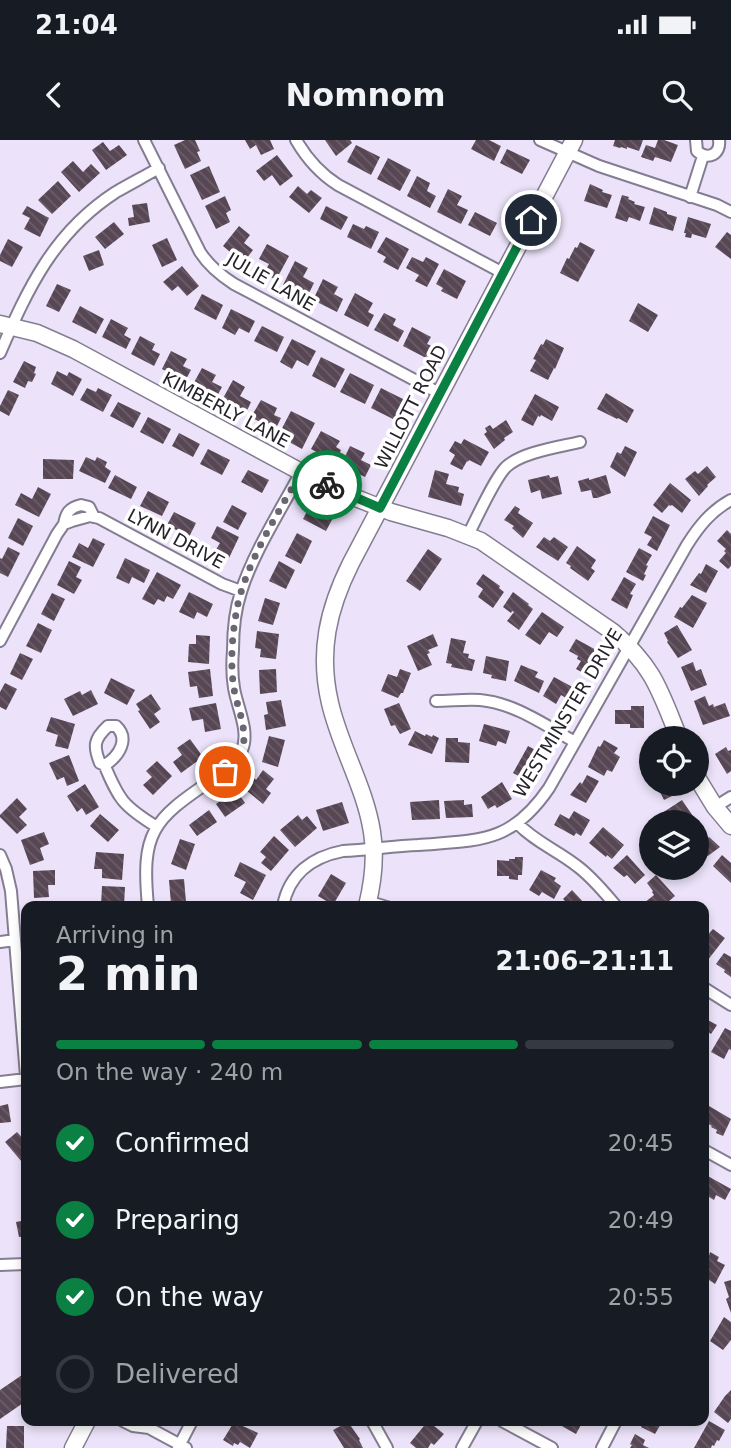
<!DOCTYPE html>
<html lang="en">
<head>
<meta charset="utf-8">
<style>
  :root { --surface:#171b24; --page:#20242c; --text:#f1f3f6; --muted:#9ea1a6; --line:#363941; --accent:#0b8043 }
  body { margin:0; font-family:"DejaVu Sans",sans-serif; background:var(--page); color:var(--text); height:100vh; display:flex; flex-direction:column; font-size:26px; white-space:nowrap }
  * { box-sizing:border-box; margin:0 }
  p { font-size:23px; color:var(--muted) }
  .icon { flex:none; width:38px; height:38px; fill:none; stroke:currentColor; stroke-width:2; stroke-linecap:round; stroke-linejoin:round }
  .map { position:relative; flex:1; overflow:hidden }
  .sheet { position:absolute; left:21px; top:761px; width:688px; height:525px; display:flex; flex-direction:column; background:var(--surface); border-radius:14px; box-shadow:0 4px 10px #0003 }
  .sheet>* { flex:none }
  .buttons { position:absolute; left:639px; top:586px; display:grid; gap:14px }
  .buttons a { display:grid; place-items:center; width:70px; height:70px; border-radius:50%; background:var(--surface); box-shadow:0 4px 10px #0003; font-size:35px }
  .pin { position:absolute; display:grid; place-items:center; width:60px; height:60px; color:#fff; margin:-30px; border:4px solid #fff; border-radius:50%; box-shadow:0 2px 7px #0007 }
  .courier { position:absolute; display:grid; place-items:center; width:70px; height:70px; margin:-35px; border:5px solid #0b8043; border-radius:50%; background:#fff; color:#222; box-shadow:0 2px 9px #0007 }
  .summary em { font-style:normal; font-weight:800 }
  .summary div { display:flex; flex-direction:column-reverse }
  .summary { display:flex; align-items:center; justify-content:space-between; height:119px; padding:0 35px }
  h1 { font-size:46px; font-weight:800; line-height:52px }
  .bar { display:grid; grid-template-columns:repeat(4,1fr); gap:10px 7px; align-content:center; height:84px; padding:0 35px }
  .bar i { height:9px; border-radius:5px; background:var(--line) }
  .bar .current { background:var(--accent) }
  .bar p { grid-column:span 4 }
  ol { padding:0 35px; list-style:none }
  li { display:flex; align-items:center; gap:21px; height:77px }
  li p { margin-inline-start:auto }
  li .icon { padding:7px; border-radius:50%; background:var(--accent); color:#fff; stroke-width:4 }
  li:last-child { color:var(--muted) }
  li i { width:38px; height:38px; border:4px solid var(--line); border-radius:50% }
  .status { display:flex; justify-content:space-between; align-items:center; height:49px; padding:0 35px; background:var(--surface); direction:ltr }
  .status svg { height:19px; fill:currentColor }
  header { display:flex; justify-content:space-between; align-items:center; height:91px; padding:0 35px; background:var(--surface); font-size:32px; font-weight:800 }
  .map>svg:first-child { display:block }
  .building { fill:url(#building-back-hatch) }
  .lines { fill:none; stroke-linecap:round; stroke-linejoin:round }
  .lane-casing { stroke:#847d91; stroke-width:9 }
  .street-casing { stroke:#847d91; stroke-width:14 }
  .secondary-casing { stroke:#847d91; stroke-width:19 }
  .lane { stroke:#fff; stroke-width:5 }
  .street { stroke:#fff; stroke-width:10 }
  .secondary { stroke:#fff; stroke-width:16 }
  .done { stroke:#6b6673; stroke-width:7; stroke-dasharray:0 12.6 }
  .route { stroke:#0b8043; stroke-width:9 }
  .labels { text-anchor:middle; stroke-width:7; stroke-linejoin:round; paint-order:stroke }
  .street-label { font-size:18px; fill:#25222a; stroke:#fff }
</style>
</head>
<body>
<div class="status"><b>21:04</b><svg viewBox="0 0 49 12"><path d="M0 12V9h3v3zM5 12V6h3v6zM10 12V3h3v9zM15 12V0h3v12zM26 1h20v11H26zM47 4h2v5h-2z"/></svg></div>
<header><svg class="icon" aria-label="back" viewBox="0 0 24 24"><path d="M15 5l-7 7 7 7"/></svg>Nomnom<svg class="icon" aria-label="search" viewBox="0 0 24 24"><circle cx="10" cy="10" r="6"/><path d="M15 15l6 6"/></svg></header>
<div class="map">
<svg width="731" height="1308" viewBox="0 0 731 1308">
  <defs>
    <pattern id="building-back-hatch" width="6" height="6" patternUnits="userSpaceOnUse" patternTransform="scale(1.75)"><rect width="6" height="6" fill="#574654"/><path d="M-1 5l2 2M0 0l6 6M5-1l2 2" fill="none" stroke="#6c5e69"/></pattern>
  </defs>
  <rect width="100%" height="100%" fill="#ece3fa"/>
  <!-- building -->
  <path class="building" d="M185 0H195L200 11 197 12 201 21 185 29 174 5Z
    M245 0H270L274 9 261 15 256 5 250 9Z
    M325 0H350L352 3 336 16Z
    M476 0H489L501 6 494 21 471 9Z
    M615 0H643L639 11 627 7V9L621 7 620 8 613 6Z
    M658 0H664L678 5 671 22 655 17 653 21 641 17 646 5 655 8Z
    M103 2 110 11 119 5 127 15 106 30 92 10Z
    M356 5 380 17 371 35 347 22Z
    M507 9 530 20 522 34 500 23Z
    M277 15 293 36 280 46 272 35 264 41 256 31Z
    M388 18 411 30 400 51 377 39Z
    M73 21 83 32 91 24 100 33 79 52 61 32Z
    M209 26 220 52 202 60 190 35Z
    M417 36 430 43 427 51 436 56 430 68 407 56Z
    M58 41 71 56 52 74 38 60Z
    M590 44 603 50 602 52 612 55 607 68 584 61Z
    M298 46 307 54 311 50 322 58 309 73 289 57Z
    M448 49 462 56 457 65 468 70 461 84 437 72Z
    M622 55 629 57 628 59 635 62 634 64 645 67 640 81 629 77 627 82 615 78Z
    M225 56 231 70 226 73 230 82 216 89 205 66Z
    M147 63 150 82 129 86 128 78 134 77 132 65Z
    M27 66 49 78 40 97 24 89 30 78 22 74Z
    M326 66 348 77 341 90 320 79Z
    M654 67 667 72V74L677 77 673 91 649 84Z
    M475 72 497 83 490 96 468 85Z
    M688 77 711 84 706 98 692 94 691 98 685 97 686 93H684Z
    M114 82 124 94 105 109 95 97Z
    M353 84 364 89 366 86 379 92 371 109 347 97Z
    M239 86 250 95 244 103 253 110 243 123 223 106Z
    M727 92 731 95V119L715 107Z
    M386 97 409 109 398 130 383 122 386 117 377 112Z
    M167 98 177 120 162 127 152 105Z
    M8 99 23 107 12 127 0 121V115Z
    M580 102 595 110 578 142 560 133 567 118 569 119 575 107 577 108Z
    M267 104 289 116 276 140 264 133 269 124 259 119Z
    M99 110 104 125 89 131 83 116Z
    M412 117 423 122 426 117 439 124 427 147 415 141 419 135 406 128Z
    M295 121 308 128 303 137 314 143 307 157 283 145Z
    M182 126 199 146 187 156 178 146 172 151 163 142Z
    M444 129 466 141 457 159 441 151 443 148 436 144Z
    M323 139 338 147 334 154 343 159 337 172 313 160Z
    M57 144 71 150 59 172 46 166Z
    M355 153 373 163 368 172 374 175 368 187 344 175Z
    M202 154 223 165 216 180 194 169Z
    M638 163 658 175 648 192 629 181Z
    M80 166 104 179 96 194 72 182Z
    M231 169 255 181 249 193 239 188 235 195 222 188Z
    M384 173 396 179 393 185 404 191 398 202 374 190Z
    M111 179 128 188 124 195 131 199 126 209 102 197Z
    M262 186 284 197 277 212 254 201Z
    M412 187 431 197 427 204 434 207 428 219 403 206Z
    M140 196 155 204 152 210 160 214 154 226 131 214Z
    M292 199 316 211 308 226 297 220 292 229 280 222Z
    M546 199 564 208 555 229 554 228 548 240 530 231 536 220 533 219 541 204 543 205Z
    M171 211 187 219 183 226 191 230 185 241 162 229Z
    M321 217 345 229 335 248 312 236Z
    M24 221 36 227 34 233 36 234 32 242 28 241 25 248 13 242Z
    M202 228 216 235 212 242 222 247 216 258 192 246Z
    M57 231 67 236 69 232 82 239 73 256 51 244Z
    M350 233 374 245 365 264 340 252Z
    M233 240 245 247 240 256 251 262 245 275 221 262Z
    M87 248 96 252 98 248 112 255 103 272 80 260Z
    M381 248 405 260 395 280 371 268Z
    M8 250 19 255 9 276 0 271V266Z
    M606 253 634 270 627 283 618 278 617 279 597 269Z
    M535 254 559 267 552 281 541 275 540 277 538 276 533 286 521 280Z
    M261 260 277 268 274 275 281 278 275 290 251 277Z
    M118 262 141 273 133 288 110 276Z
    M291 271 315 283 302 309 278 296Z
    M148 277 171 289 163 304 140 292Z
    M506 280 513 292 504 298 505 300 494 309 484 294 487 292 485 288 490 285 493 289Z
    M321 291 340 301 336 307 341 310 335 322 311 309Z
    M179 293 200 304 193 317 172 306Z
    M464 299 489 312 481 326 469 320 468 322 467 321 462 330 450 324 455 315 449 311 455 301 461 304Z
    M350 306 365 313 361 320 371 325 365 337 341 325Z
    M625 306 637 312 625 337 610 327 617 312 621 314Z
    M208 309 230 320 222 335 200 324Z
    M86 317 95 321 97 317 107 322 105 327 111 331 105 343 79 331Z
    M43 319 74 320 73 339H43Z
    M707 326 716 337 707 345 708 346 699 356 685 339 695 331 698 334Z
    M248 330 269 340 262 353 241 342Z
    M435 330 449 334 446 344 459 347 458 352 464 354 461 366 428 357Z
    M115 335 137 347 131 359 108 348Z
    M549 335 550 338 558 336 562 354 542 359 540 350 531 353 528 340Z
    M606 335 611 353 597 358H593L591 350 581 352 578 341 589 338V340Z
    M670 343 691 360 682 373 672 365 670 366 669 365 662 373 653 365Z
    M38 347 51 354 39 377 15 365 21 353 32 359Z
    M148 351 169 362 162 376 140 366Z
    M312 362 335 374 326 391 303 379Z
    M232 365 247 373 238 390 223 382Z
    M515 366 520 369 518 373 533 383 523 398 512 388 514 386 504 380Z
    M174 372 196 383 189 397 167 385Z
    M653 376 670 385 657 411 647 405 652 397 644 393Z
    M18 378 33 386 23 406 8 398Z
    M217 386 239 397 229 418 215 411 220 403 211 398Z
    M727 390 731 394V426L728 429 719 421 726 413 724 411 726 409 717 401Z
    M297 393 312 401 301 424 285 416Z
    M544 397 550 401 554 397 568 407 558 421 536 407Z
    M93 398 105 404 93 427 72 417 79 403 88 408Z
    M577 406 596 420 591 428 595 431 588 441 570 428 571 426 566 423Z
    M8 407 20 413 8 437 0 433V418L2 419Z
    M639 408 652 415 646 425 648 426 644 434 646 435 643 441 626 432Z
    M428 409 442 419 420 451 406 441Z
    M125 418 150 430 144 443 132 437 129 444 116 438Z
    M69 421 81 427 76 437 82 440 74 454 57 445Z
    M279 421 295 430 286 449 269 441Z
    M706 424 718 431 706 453 690 445 699 433 701 434Z
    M157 432 181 445 173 459 167 456 164 462 158 459 154 465 142 459Z
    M483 434 500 446 499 448 504 452 493 468 478 457 483 449 476 444Z
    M624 437 636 444 630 454 633 455 627 469 611 460Z
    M189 452 213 464 207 477 197 472 194 479 179 472Z
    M513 452 529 464 528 465 533 469 519 490 507 481 514 472 512 471 511 473 503 467Z
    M52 453 65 459 54 481 41 474Z
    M692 455 707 463 693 488 674 477 680 467 682 468Z
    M265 458 280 463 273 485 258 481Z
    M542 472 564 487 557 497 549 492 540 505 525 495Z
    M38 483 52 490 41 513 26 506Z
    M677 485 692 510 678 518 667 502 668 501 664 493Z
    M257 491 279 494 276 519 260 517 261 509 255 508Z
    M433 494 438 506 428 510 430 513 427 514 432 525 418 531 407 506Z
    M196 495 210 496 209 524 188 522 189 504H196Z
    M451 498 466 501 463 513 469 514 468 518 475 520 472 531 451 527 452 524 446 523Z
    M576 499 600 512 587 535 576 529 581 521 577 519 578 516 569 511Z
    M20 513 33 519 22 540 10 534Z
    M486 516 509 521 506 541 491 538 492 535 483 533Z
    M693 522 696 531 701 529 707 545 691 551 681 527Z
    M521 525 538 532 535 537 544 541 539 553 514 541Z
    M210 529 213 556 199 558 197 546 190 547 188 532Z
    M276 529 277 552 260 554 259 530Z
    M400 529 411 533 403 553H401L398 558 381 551 388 534 397 537Z
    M554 537 578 550 571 561 561 555 556 564 543 556Z
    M111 538 135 550 127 565 104 553Z
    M5 543 17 549 6 570 0 567V552Z
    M91 550 98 564 73 576 64 559 80 551 82 555Z
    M151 554 161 569 154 574 160 582 150 589 138 571 140 570 136 564Z
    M705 556 709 566 713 564 714 567 725 563 730 576 703 585 694 561Z
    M281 560 286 586 266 590 264 575 268 574 266 562Z
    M216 563 221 589 205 592 203 579 192 581 189 568Z
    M399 563 411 589 400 594 395 585 391 586 384 569Z
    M631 566H644V588H630V584H615V570H631Z
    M51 577 75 584 68 609 55 606 58 595 46 591Z
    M484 584 510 591 506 604 498 601 496 606 479 601Z
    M415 591 425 596 426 594 432 597 433 595 439 598 432 614 408 605Z
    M269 596 285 600 278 627 262 622Z
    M446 598H458V602L470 603 469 623 445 622Z
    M190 599 203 617 181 633 173 622 182 615 177 608Z
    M604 600 618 608 614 613 620 617 612 632 607 630 604 636 588 627 598 606 600 607Z
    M528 606 541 613 535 622 538 624 528 641 513 633Z
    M726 607 728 611 731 610V631L727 634 715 614Z
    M69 615 79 641 67 646 64 637 57 640 49 623Z
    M157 621 172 636 153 655 143 645 152 637 146 631Z
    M263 630 274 639 266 649 271 653 263 664 242 647 251 635 256 640Z
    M587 635 599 641 586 663 570 655 580 642 582 644Z
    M502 642 512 659 497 668 495 665 488 669 481 657Z
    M85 644 99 667 86 675 82 668 77 672 67 656Z
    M656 644H671L676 654 664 660Z
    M236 650 245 663 225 677 216 664Z
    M17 658 27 669 19 677 27 685 17 694 0 677V675Z
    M439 660 440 679 412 680 410 662Z
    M464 660V665L472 664 473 677 446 678 444 661Z
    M682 660 697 682H682L681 681 664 682 659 675Z
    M342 662 349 683 323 691 316 670Z
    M209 670 217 682 197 696 189 685Z
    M574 671 590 680 581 696 576 693 574 696 554 685 560 674 569 679Z
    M100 674 119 690 108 702 90 686Z
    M298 675 302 680 307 676 317 688 295 707 280 690Z
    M603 687 624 705 612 719 607 715 606 717 589 703Z
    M700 690 707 699 709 697 720 707 705 718 696 708V693Z
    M44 692 49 704 40 708 44 720 30 725 21 700Z
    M274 696 289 710 271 731 261 723 266 717 260 712Z
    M180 699 195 704 186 730 171 724Z
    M96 712 124 714 122 740 102 738V729H94Z
    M627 715 645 735 635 744 627 735 624 737 613 728Z
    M722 715 731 723V743L713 726Z
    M515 717H523L522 735H518V740L509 739V736H497V720L509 721V719H515Z
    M240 722 266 735 253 760 240 753 246 742 234 736Z
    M55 730V745H48L49 757 34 758 33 731Z
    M541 730 556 738 554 741 561 746 554 759 542 752 539 756 529 750Z
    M331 734 346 743 333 765 318 756Z
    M656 735 675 756 663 766H648L644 763 654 755 652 752 653 751 647 743Z
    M184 739 186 762 171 764 169 740Z
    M102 746 125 747 124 766H101Z
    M572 750 587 766H566L568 764 563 759Z
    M713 789 725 798 707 821 704 818V797L705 798Z
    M724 813 731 817V837L724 832 725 830 716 824Z
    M704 878 717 885 711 894 704 889Z
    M725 888 731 891V910L729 909 724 919 711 912Z
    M8 964 11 982 0 983V966Z
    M709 966 731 979 723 996 716 993 717 990 711 987 712 986 704 981V976Z
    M17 992 26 1002V1018L22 1022 5 1002Z
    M706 1035 731 1049 725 1060 716 1055 714 1060 704 1054V1039Z
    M26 1080V1096L19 1097 16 1082Z
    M710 1112 719 1117 717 1121 725 1125 715 1144 706 1138 707 1135 704 1133V1113L709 1116Z
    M731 1140V1173L726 1159 729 1157 724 1142Z
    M724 1177 731 1182V1200L723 1210 710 1201Z
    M25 1233 26 1235V1261L0 1279V1250Z
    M731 1250V1279L728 1283 714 1272 725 1256Z
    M428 1281 444 1294 434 1305 431 1303 428 1308H416L410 1303Z
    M560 1281H583L576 1294 560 1285 559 1283Z
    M644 1281H661L662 1282 655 1294 641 1287Z
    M709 1281 725 1290 719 1301 717 1300 714 1306 712 1305 711 1308H694Z
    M234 1282 258 1293 250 1308 240 1302 238 1305 234 1303 233 1306 223 1300Z
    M348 1282 360 1299 359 1300 363 1308H344L333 1290Z
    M7 1286H24V1308H6Z
    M635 1294 645 1300 643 1305 649 1308H630L632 1305 630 1304Z"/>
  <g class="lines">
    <!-- lane casing -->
    <g class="lane-casing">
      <path id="lane" d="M372 760 392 766"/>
    </g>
    <!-- street casing -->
    <g class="street-casing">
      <path id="street" d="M144 0 200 112C209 126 220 135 234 144L441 254
        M296 0C307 19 319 33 338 45L503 133
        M540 0 599 26 717 65 731 72
        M696 0 697 11C708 21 721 14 719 0
        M690 57 703 16
        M0 213C28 148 54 92 116 52 130 44 145 36 159 28
        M64 384C66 373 69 368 81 365L89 367 94 377
        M468 395C477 378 494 339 506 327 522 312 559 307 580 302
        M0 501 57 394 64 384 72 381 90 376 99 378 222 444 241 451
        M436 561C450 561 465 559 480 560 514 563 545 585 575 602
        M108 586H116C130 599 119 616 105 625L100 623C93 606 94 599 108 586Z
        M104 624C119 660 123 666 157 687
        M715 667 731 657
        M517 683C535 702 557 710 577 726 592 737 604 752 616 766
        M0 715 6 729 11 751 26 936
        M148 766C141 693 152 680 212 640 224 633 237 624 242 610 250 591 237 567 234 548 232 536 232 522 233 510 233 491 235 470 241 452 253 413 282 368 301 332
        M283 766C289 734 312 717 343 711 368 710 393 706 418 705 479 700 511 704 549 648L687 405C699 386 711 371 731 360
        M0 802 15 800
        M704 848 731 865
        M0 942 26 939
        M704 1010 731 1025
        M0 1125 26 1124
        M123 1281 133 1286 149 1288
        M143 1281 149 1288 186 1308
        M372 1281 387 1308
        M502 1281 552 1308
        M178 1308 191 1283
        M462 1308 477 1281
        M602 1308 616 1281"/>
    </g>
    <!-- secondary casing -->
    <g class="secondary-casing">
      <path id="secondary" d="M0 184 37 193 73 209 301 332 351 356 391 372 448 388 481 401 613 492C654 527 660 551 679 598
        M696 636 715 667 731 686
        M367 766C373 742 376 717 372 692 365 647 340 607 330 563 318 512 328 469 351 423L574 0
        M73 1308 87 1281"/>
    </g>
    <!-- lane -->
    <use href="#lane" class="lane"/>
    <!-- street -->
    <use href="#street" class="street"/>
    <!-- secondary -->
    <use href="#secondary" class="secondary"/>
  </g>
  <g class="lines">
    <!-- done -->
    <path class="done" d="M225 632C232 625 241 617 243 607 247 587 237 567 234 549 230 525 232 497 236 474 243 427 278 374 301 332L327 345"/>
    <!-- route -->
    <path class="route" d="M327 345 380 368 531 80"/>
  </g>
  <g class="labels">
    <!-- street labels -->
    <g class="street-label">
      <text transform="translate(271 142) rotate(30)" y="6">JULIE LANE</text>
      <text transform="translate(411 267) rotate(-63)" y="6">WILLOTT ROAD</text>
      <text transform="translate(226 270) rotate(28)" y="6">KIMBERLY LANE</text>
      <text transform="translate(176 399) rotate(28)" y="6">LYNN DRIVE</text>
      <text transform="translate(568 573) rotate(-59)" y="6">WESTMINSTER DRIVE</text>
    </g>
  </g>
</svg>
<div class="buttons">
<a><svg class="icon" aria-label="locate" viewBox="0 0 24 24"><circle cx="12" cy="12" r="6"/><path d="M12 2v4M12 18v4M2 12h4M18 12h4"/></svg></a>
<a><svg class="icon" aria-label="layers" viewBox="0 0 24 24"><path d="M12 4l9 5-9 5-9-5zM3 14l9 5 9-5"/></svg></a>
</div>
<div class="pin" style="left:225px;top:632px;background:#ea580c"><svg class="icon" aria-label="bag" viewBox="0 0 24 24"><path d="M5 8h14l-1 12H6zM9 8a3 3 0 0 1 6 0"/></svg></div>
<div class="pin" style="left:531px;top:80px;background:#1f2937"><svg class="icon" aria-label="home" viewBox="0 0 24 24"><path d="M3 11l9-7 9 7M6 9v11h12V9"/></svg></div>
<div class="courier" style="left:327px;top:345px"><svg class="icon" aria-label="bike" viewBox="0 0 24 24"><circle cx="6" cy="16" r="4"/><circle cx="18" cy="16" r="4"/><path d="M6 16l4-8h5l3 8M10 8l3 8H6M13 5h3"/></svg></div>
<section class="sheet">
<div class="summary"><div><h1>2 min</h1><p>Arriving in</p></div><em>21:06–21:11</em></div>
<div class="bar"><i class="current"></i><i class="current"></i><i class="current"></i><i></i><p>On the way · 240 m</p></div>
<ol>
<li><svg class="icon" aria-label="check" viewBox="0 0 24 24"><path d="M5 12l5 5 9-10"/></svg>Confirmed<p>20:45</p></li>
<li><svg class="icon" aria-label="check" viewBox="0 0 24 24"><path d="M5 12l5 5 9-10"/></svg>Preparing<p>20:49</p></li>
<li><svg class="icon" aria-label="check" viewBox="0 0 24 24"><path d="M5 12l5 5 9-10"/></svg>On the way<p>20:55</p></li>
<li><i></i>Delivered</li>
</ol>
</section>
</div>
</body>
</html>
